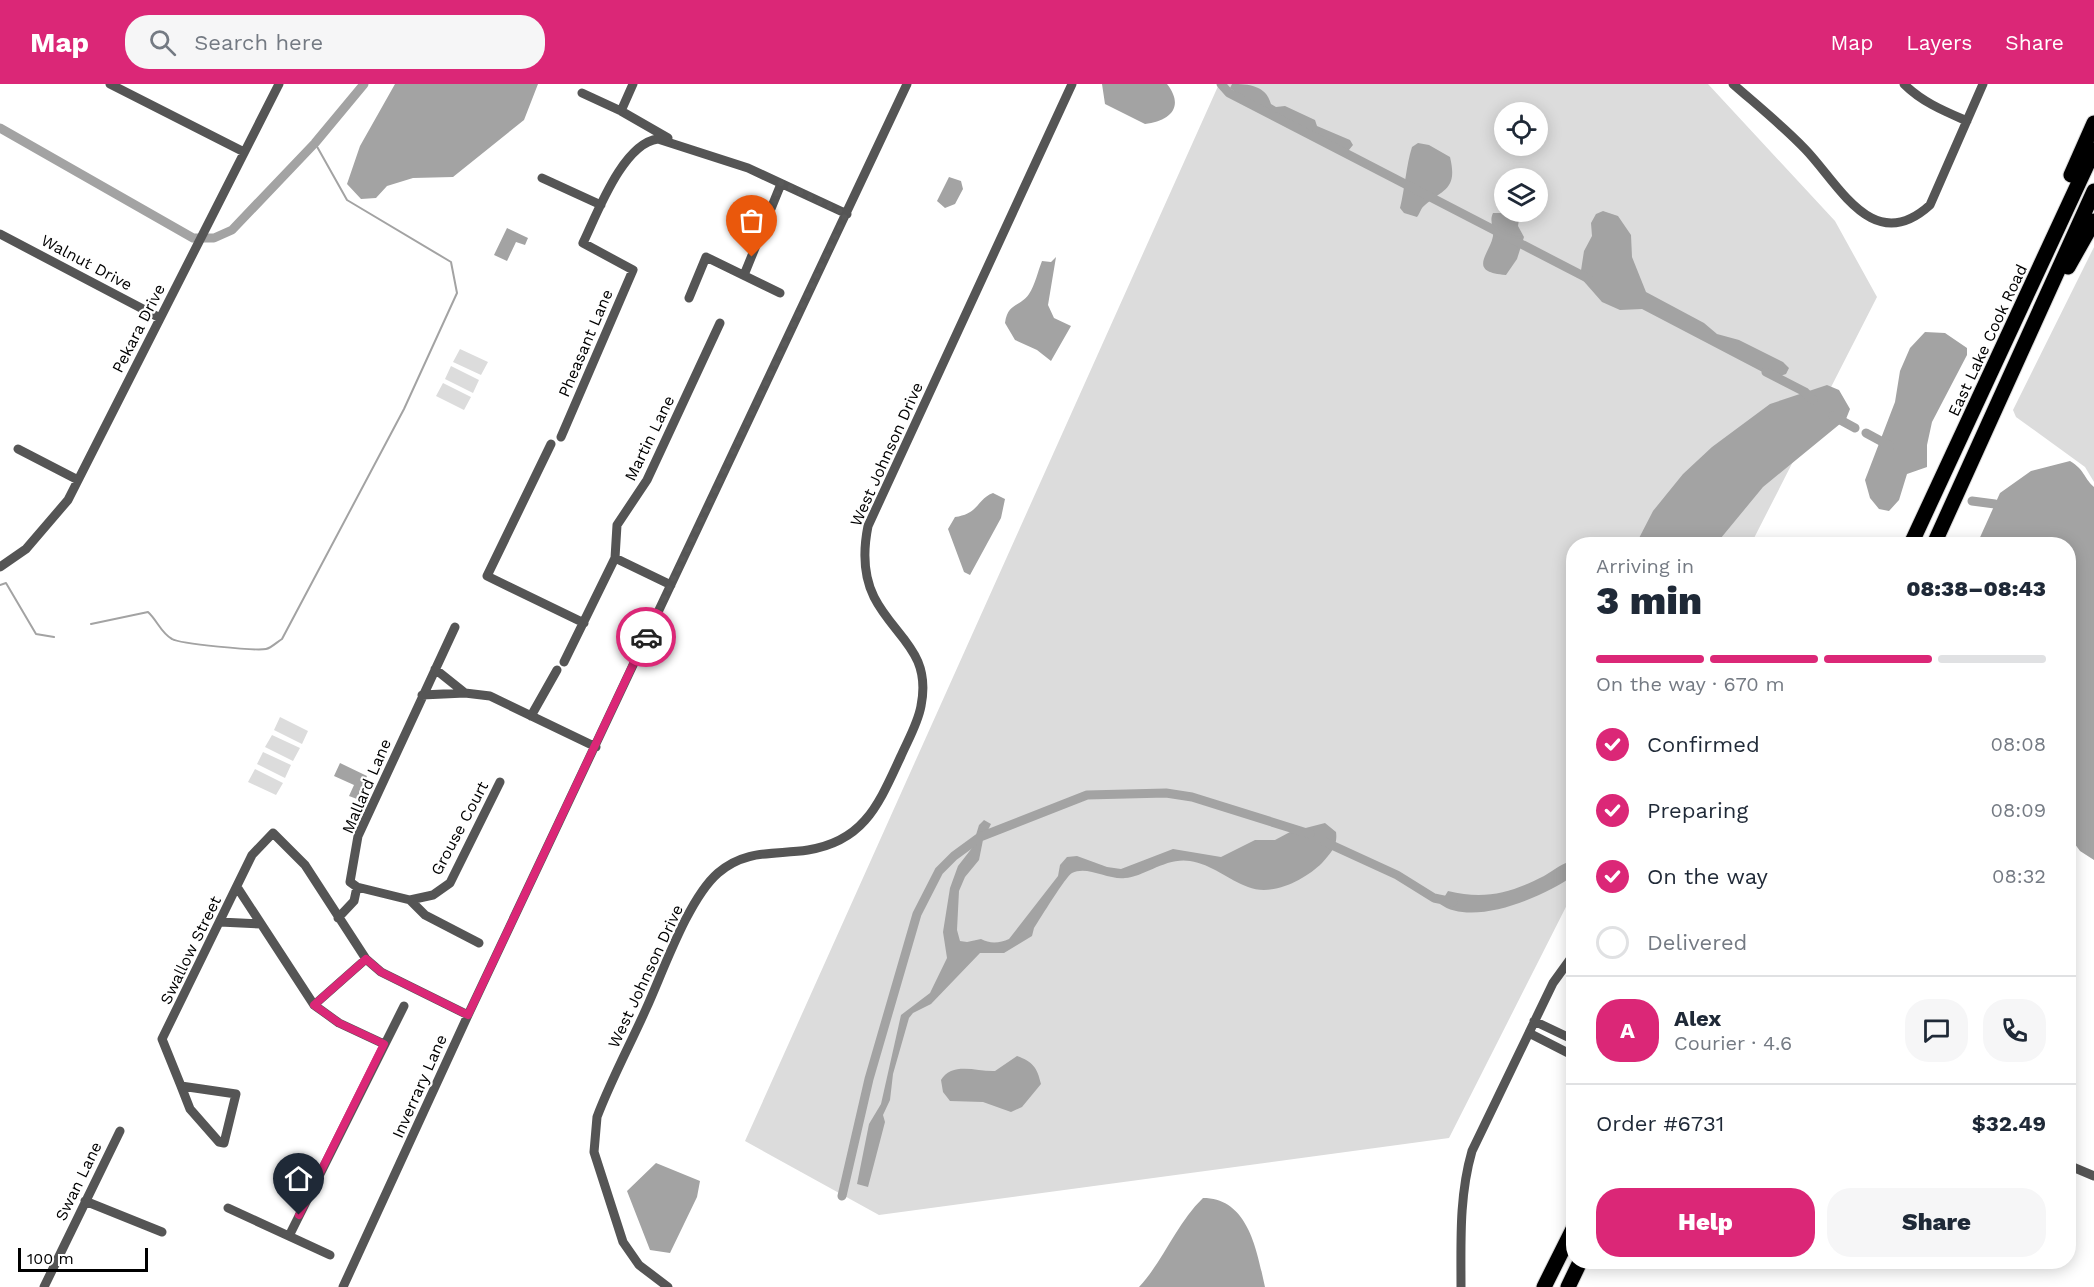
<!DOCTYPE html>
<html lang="en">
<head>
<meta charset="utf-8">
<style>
  :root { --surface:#fff; --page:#f6f6f7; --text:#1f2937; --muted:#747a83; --line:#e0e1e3; --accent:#db2777 }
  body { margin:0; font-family:"Work Sans",sans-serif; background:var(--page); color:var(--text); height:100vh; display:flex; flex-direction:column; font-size:22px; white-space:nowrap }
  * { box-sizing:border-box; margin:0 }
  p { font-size:20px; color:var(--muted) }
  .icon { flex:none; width:33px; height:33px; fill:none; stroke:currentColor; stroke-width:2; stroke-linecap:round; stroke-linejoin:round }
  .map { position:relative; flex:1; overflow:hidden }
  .drawer { position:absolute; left:1566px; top:453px; width:510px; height:732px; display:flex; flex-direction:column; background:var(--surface); border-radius:24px; box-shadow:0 3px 15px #0003 }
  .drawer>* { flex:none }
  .buttons { position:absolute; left:1494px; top:18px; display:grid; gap:12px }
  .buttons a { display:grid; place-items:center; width:54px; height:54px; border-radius:50%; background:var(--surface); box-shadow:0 3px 15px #0003; font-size:30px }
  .scale { position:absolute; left:18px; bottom:15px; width:130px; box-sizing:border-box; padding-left:6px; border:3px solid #000; border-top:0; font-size:16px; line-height:21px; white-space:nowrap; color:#000; -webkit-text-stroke:4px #fff; paint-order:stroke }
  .pin { position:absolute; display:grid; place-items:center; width:51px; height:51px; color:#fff; margin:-62px -26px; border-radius:50% 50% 50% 0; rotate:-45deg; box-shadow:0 0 6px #0007 }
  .pin .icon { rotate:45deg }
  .courier { position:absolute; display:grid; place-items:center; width:60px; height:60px; margin:-30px; border:4px solid #db2777; border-radius:50%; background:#fff; color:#222; box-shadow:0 2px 8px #0007 }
  .headline em { font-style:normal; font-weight:800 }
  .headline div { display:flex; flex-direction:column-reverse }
  .headline { display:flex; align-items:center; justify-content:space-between; height:102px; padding:0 30px }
  h1 { font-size:39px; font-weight:800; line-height:45px }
  .bar { display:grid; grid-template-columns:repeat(4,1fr); gap:9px 6px; align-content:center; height:72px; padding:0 30px }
  .bar i { height:8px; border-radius:4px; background:var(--line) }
  .bar .selected { background:var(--accent) }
  .bar p { grid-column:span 4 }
  .line { display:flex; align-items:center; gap:15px; padding:0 30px; border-top:2px solid var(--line) }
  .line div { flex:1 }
  .round { display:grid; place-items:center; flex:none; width:63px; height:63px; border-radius:24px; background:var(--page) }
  ol { padding:0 30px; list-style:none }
  li { display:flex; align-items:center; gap:18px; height:66px }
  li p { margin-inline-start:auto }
  li .icon { padding:6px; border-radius:50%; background:var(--accent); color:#fff; stroke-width:4 }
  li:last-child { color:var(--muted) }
  li i { width:33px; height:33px; border:3px solid var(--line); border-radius:50% }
  .action { display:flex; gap:12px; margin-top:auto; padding:12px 30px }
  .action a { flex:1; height:69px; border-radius:24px; background:var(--accent); color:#fff; font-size:24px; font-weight:800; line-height:69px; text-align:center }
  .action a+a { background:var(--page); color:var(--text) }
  header { display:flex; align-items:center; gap:36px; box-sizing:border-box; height:84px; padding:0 30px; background:var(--accent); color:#fff }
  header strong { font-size:28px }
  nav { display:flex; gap:33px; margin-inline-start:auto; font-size:21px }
  .search { width:420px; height:54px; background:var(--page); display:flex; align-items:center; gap:15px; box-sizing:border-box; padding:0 21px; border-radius:24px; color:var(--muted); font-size:22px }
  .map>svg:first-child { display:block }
  .green { fill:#dcdcdc; fill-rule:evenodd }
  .water { fill:#a3a3a3 }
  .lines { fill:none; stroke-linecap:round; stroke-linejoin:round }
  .stream { stroke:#a3a3a3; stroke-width:2 }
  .canal { stroke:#a3a3a3; stroke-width:9 }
  .primary-casing { stroke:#dbdbdb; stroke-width:17 }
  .minor { stroke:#555; stroke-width:9 }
  .primary { stroke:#000; stroke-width:15 }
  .done { stroke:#595959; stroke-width:6; stroke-dasharray:0 10.8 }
  .route { stroke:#db2777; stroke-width:8 }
  .labels { text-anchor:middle; stroke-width:4.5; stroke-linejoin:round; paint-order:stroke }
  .street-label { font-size:16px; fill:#000; stroke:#fff }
</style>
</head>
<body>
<header>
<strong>Map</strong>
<div class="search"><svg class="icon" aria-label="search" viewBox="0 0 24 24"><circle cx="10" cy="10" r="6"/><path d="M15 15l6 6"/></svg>Search here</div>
<nav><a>Map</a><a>Layers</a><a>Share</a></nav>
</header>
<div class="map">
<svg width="2094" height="1203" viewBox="0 0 2094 1203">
  <rect width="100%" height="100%" fill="#fff"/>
  <!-- green -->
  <path class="green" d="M1219 0H1708L1835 137 1877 213 1751 460H1574L1573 809 1449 1054 879 1131 745 1057ZM1504 28H1538V62H1504ZM1504 94H1538V128H1504Z
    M2094 163V398L2085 383 2016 333 2013 326Z
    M460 265 488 278 481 291 453 278Z
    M451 282 479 296 473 309 445 295Z
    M443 299 471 313 464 326 436 312Z
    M280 633 308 647 302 660 274 646Z
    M272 651 300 664 293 677 265 663Z
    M263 668 291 681 285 694 257 680Z
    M255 685 283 699 276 711 248 698Z"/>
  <!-- water -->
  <path class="water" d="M395 0H538L524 36 453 93 413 94 387 102 376 114 361 115 347 100 360 62Z
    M1102 0H1167C1185 23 1170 37 1145 40L1105 20Z
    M1232 0C1248 0 1266 1 1271 20L1276 23 1285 22 1315 36 1317 42 1350 56 1353 61 1344 72 1319 59 1317 52 1311 48 1305 51 1278 36 1276 30 1268 26 1263 30 1230 4Z
    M1418 59 1429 61 1450 73C1458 106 1443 105 1425 121 1420 125 1421 128 1417 133L1404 129 1400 124C1405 104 1406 82 1412 63Z
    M949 93 961 97 963 105 955 120 945 124 937 117Z
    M1603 127 1618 132 1631 151 1632 173 1646 208 1704 239 1717 250 1739 256 1783 278 1789 284 1786 290 1774 294 1642 225 1620 226 1602 218 1580 193 1584 167 1592 152 1591 139 1596 130Z
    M1493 129H1507L1519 135 1518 142 1524 153 1517 175 1506 191C1466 188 1490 170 1493 152 1494 143 1489 137 1493 129Z
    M507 144 528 154 525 161 516 158 507 177 494 171Z
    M1056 173 1048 221 1054 234 1071 242 1051 277 1037 266 1015 256 1005 239C1008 218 1019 224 1029 210 1035 201 1038 187 1042 177L1051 178Z
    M1925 248 1945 249 1967 264V271L1932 338 1927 361V383L1907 390 1899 416 1889 427 1879 425 1870 414 1865 396 1895 318 1900 287 1910 264Z
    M1827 301 1839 306 1850 325 1846 335 1763 403 1716 460H1636L1653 427 1683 390 1712 363 1770 320Z
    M2070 377C2086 387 2082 392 2094 403V776L2080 767 2069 752 2068 460H1977L2000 409 2031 387Z
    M993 409 1005 415 1001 434 970 491 964 488 948 445 955 433C979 430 977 415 993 409Z
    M340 679 367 692 357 715 349 712 354 701 334 692Z
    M984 736 991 740 983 756 979 776 965 793 959 807 957 846 960 857 967 858 981 855C990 860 1000 859 1009 855L1058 792 1060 781 1067 773 1077 772 1107 783 1121 785 1173 765 1221 773 1255 756H1275L1290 748 1325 739 1336 748C1338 762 1331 769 1322 779 1306 795 1273 813 1248 803 1229 796 1211 780 1190 777 1166 773 1144 793 1125 794 1108 796 1087 781 1072 789 1066 792 1040 835 1034 844L1032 852 1004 869H980L931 920 913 929 909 934 893 990 890 1016 883 1031 885 1038 868 1103 857 1100 869 1040 881 1020 901 931 930 909 947 874 943 848 950 804 958 782 972 764 979 741Z
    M1573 777V792C1545 812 1473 844 1440 820L1448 807C1485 816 1511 809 1544 792 1554 786 1562 779 1573 777Z
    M1017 972C1033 978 1037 983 1041 1000L1022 1023 1011 1028 983 1018 950 1017 943 1008 941 996C952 977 978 988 995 987Z
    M656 1079 700 1097 697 1113 670 1169 650 1166 627 1107Z
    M1203 1114C1249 1114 1257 1168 1265 1203H1139C1164 1176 1176 1140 1203 1114Z"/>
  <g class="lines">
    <!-- stream -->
    <path class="stream" d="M0 501 6 499 36 550 54 553
      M91 540 148 528C157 536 161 549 172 555 180 560 256 567 266 565 271 564 277 558 282 555L404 325 457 209 451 178 347 116 315 59"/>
    <!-- canal -->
    <path class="canal" d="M1221 0 1229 9 1589 195
      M0 44 193 154H214L232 146 315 59 364 0
      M1766 288 1805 308 1813 316
      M1833 332 1855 344
      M1866 349 1890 362
      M1972 417 1995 420
      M1325 758 1397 791 1434 814 1453 818
      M842 1112 869 995 917 830 939 787 954 772 980 753 1087 711 1166 709 1192 713 1310 750"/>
    <!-- primary casing -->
    <g class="primary-casing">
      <path id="primary" d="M2071 91 2094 39
        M2068 183 2094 137
        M1911 460 2094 66
        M1934 460 2094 107
        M1544 1203 1574 1143
        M1568 1203 1580 1178"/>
    </g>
    <!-- minor -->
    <path class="minor" d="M110 0 244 68
      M1733 0C1757 21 1783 42 1805 65 1839 100 1873 173 1930 121L1983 0
      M1904 0C1922 18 1944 27 1967 37
      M582 9 621 27 668 54
      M621 27 633 0
      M542 94 601 121
      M0 150 160 234
      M744 191 781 100
      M689 214 706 173 780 209
      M561 353 633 186 583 159C597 130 623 59 658 55L748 84 847 130
      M551 360 487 492 584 539
      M18 365 78 396
      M615 474 671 501
      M0 483 26 465 68 416 279 0
      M455 543 358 752 350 798 357 803 410 816 433 811 450 799 500 698
      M564 578 615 474 617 441 647 396 720 239
      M435 585 465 609
      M422 611 465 609 490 612 596 663
      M531 632 557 586
      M237 803 314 921 339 939 384 960
      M410 816 425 831 479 859
      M338 834 354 817 357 803
      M220 838 261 840
      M314 921 366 875
      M1534 937 1574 956
      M1529 949 1574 972
      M181 1002 162 955 252 771 273 749 305 781 366 875 381 888 468 931
      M181 1002 236 1010 224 1059 219 1058 190 1025Z
      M2068 1081 2094 1092
      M85 1117 162 1148
      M228 1124 330 1171
      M289 1152 404 922
      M44 1203 120 1047
      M343 1203 468 931 907 0
      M668 1203 639 1181 623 1158 594 1068 597 1033C611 996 630 961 646 925 663 888 688 815 718 789 746 765 774 771 808 766 865 757 879 719 901 672 908 656 918 639 921 622 932 567 894 553 874 513 863 491 863 467 868 442L1072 0
      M1461 1203C1461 1157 1459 1112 1472 1067L1553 899 1574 870"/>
    <!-- primary -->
    <use href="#primary" class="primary"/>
  </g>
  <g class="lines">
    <!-- done -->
    <path class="done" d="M646 553 846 130 781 99 752 173"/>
    <!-- route -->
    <path class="route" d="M299 1131 384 960 339 939 314 921 366 875 381 888 468 931 646 553"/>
  </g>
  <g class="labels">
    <!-- street labels -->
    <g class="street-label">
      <text transform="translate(87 178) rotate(28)" y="6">Walnut Drive</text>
      <text transform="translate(138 244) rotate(-63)" y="6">Pekara Drive</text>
      <text transform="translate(1987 256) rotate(-65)" y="6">East Lake Cook Road</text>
      <text transform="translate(585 259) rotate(-67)" y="6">Pheasant Lane</text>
      <text transform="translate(649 354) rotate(-64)" y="6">Martin Lane</text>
      <text transform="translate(886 370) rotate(-66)" y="6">West Johnson Drive</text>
      <text transform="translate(366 702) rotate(-67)" y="6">Mallard Lane</text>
      <text transform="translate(459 744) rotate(-62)" y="6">Grouse Court</text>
      <text transform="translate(190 866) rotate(-64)" y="6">Swallow Street</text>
      <text transform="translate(645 892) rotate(-65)" y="6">West Johnson Drive</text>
      <text transform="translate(419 1002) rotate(-66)" y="6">Inverrary Lane</text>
      <text transform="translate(78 1097) rotate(-64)" y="6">Swan Lane</text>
    </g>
  </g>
</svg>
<div class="buttons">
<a><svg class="icon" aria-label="locate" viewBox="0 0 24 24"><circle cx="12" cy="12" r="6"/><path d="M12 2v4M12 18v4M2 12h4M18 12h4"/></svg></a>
<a><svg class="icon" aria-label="layers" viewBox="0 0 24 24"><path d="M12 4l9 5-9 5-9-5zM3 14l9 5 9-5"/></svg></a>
</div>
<div class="scale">100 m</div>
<div class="pin" style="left:752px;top:173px;background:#ea580c"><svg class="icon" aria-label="bag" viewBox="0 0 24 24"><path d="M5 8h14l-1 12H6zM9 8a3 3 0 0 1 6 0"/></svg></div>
<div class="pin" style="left:299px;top:1131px;background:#1f2937"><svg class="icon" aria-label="home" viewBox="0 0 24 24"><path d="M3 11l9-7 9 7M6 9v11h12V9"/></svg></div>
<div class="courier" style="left:646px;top:553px"><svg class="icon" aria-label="car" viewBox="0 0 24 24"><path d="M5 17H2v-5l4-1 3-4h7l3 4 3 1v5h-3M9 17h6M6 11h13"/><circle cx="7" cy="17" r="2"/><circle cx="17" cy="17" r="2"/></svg></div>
<section class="drawer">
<div class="headline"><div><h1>3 min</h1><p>Arriving in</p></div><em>08:38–08:43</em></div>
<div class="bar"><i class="selected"></i><i class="selected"></i><i class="selected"></i><i></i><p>On the way · 670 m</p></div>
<ol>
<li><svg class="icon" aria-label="check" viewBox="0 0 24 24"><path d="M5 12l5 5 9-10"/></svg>Confirmed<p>08:08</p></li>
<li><svg class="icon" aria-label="check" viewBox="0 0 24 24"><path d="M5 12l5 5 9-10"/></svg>Preparing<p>08:09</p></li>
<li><svg class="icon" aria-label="check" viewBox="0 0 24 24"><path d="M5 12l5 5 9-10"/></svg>On the way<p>08:32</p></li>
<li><i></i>Delivered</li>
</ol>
<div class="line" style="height:108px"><b class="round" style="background:var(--accent);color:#fff">A</b><div><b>Alex</b><p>Courier · 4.6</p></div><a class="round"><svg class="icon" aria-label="chat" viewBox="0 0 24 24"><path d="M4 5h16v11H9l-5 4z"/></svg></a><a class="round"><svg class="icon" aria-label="phone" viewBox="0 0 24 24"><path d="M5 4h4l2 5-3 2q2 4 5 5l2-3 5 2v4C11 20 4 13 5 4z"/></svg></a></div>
<div class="line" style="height:78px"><div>Order #6731</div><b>$32.49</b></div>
<div class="action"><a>Help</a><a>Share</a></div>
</section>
</div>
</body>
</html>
